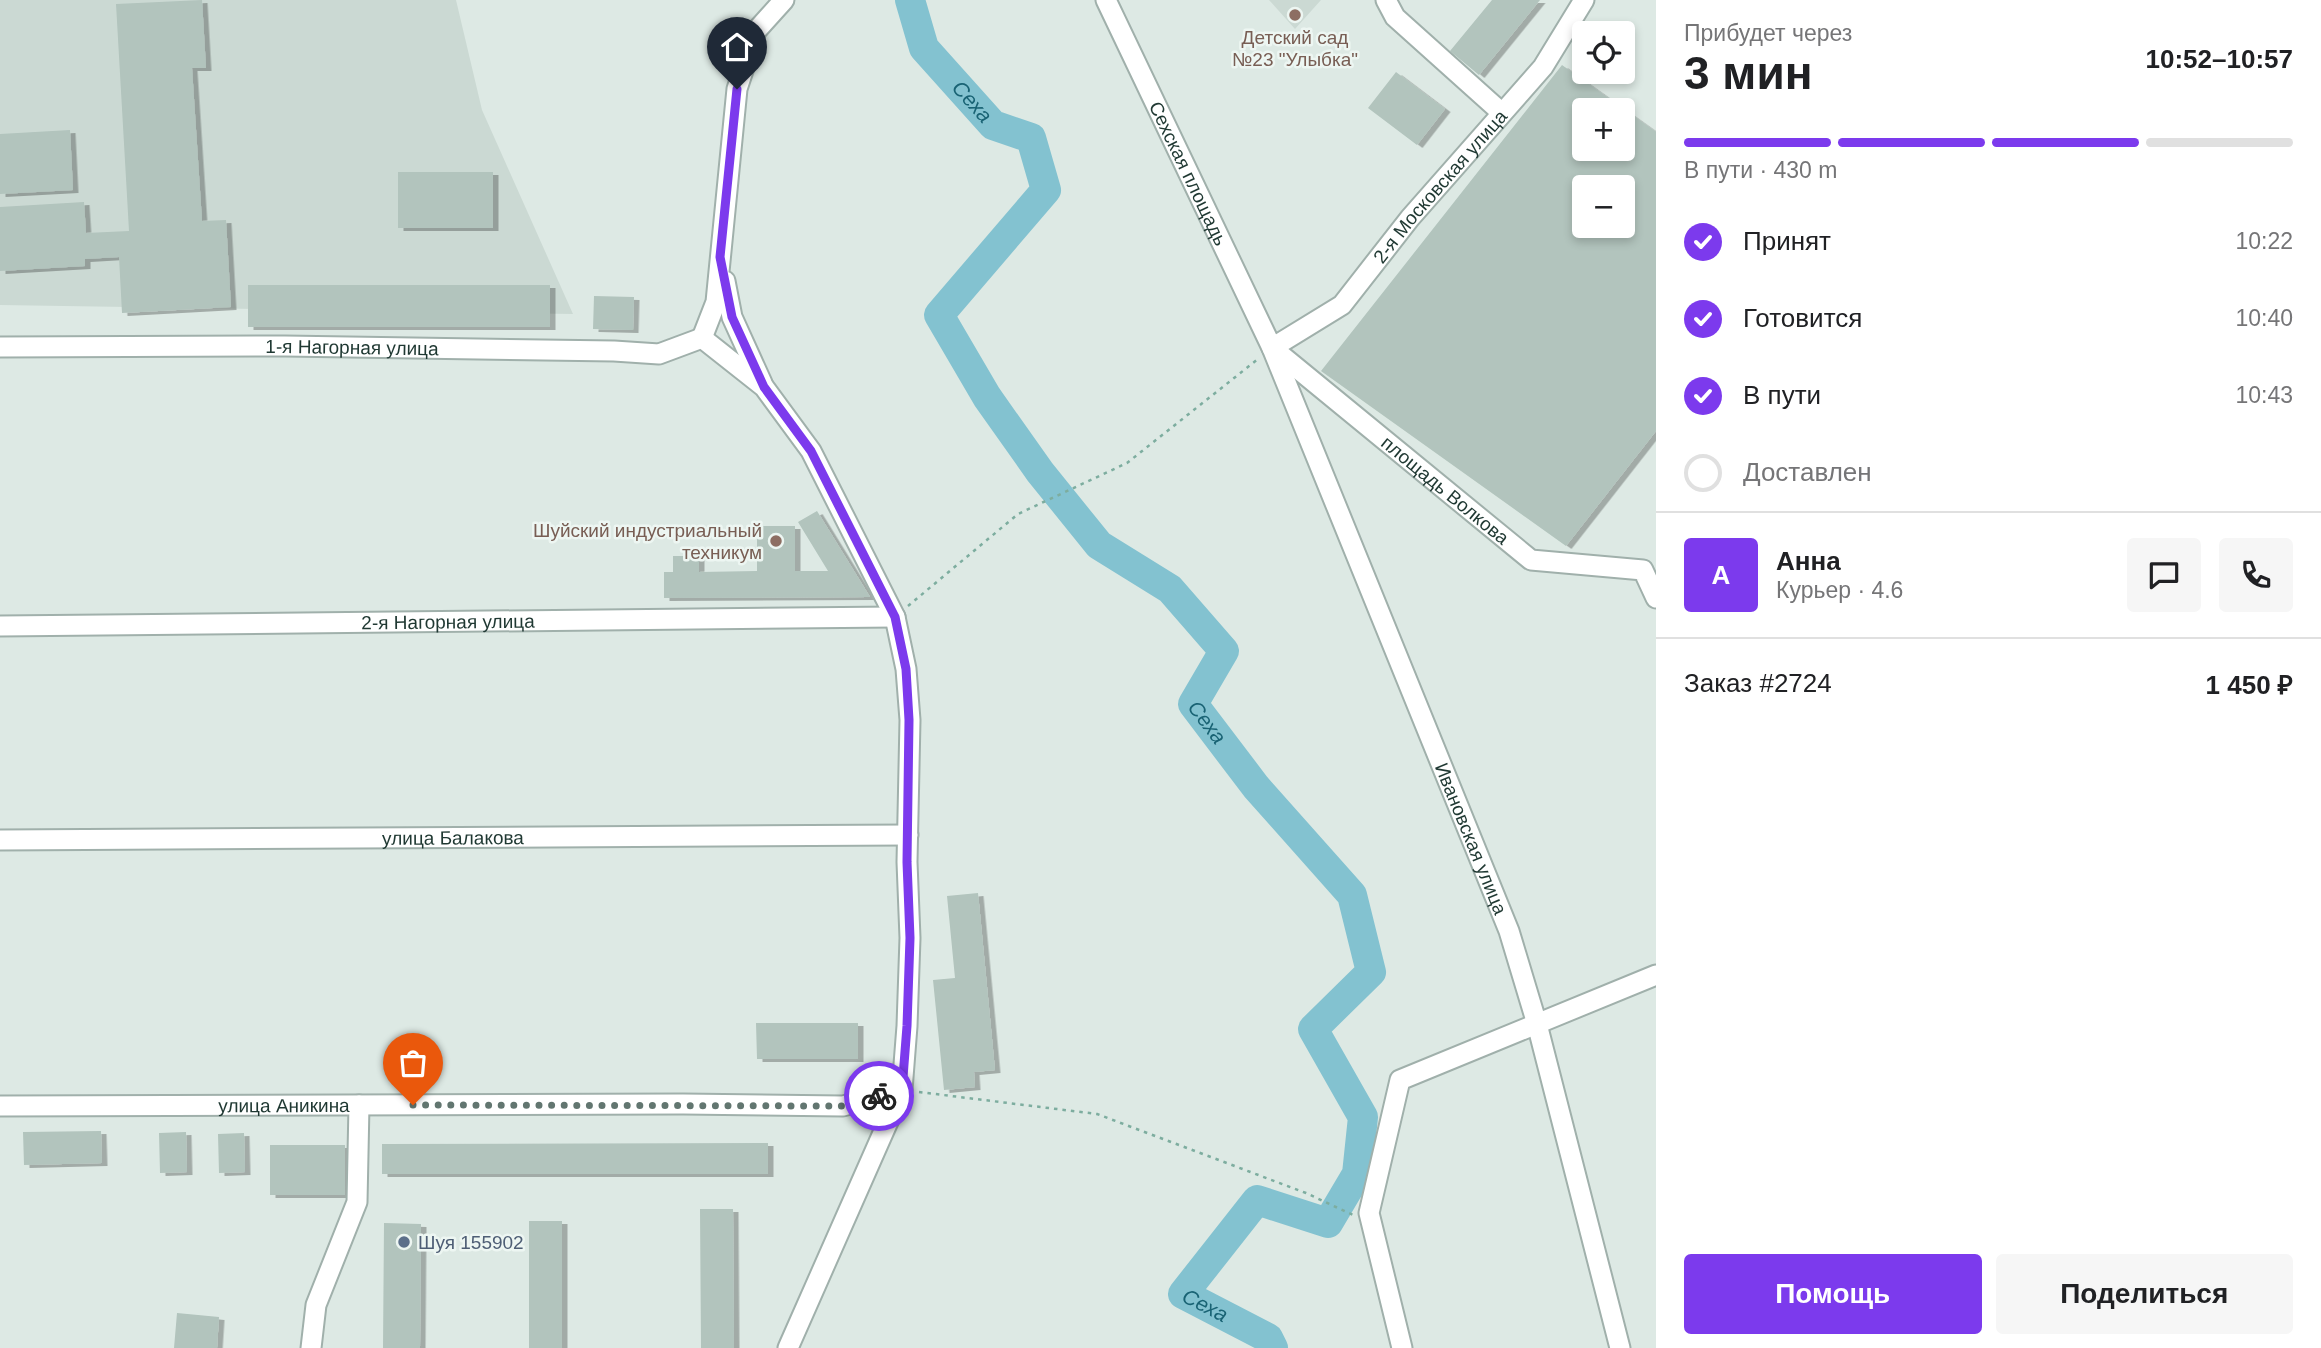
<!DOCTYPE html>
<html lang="ru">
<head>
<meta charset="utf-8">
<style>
  :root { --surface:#fff; --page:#f6f6f6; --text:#202124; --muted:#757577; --line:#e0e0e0; --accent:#7c3aed }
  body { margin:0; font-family:Helvetica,sans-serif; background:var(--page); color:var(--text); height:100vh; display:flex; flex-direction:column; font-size:26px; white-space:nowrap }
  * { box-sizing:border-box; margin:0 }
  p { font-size:23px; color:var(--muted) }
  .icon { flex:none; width:38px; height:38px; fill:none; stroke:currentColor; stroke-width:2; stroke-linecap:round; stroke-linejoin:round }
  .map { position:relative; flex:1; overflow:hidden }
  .details { display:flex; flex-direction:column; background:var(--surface); width:665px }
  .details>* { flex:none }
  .controls { position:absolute; left:1572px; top:21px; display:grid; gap:14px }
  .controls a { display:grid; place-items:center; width:63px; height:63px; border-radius:7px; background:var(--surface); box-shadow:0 4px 10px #0003; font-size:35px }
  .pin { position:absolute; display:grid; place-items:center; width:60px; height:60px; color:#fff; margin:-72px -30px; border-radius:50% 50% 50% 0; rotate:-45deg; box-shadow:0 0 7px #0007 }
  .pin .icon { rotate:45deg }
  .courier { position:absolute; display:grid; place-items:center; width:70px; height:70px; margin:-35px; border:5px solid #7c3aed; border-radius:50%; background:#fff; color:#222; box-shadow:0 2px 9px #0007 }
  .head em { font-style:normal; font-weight:800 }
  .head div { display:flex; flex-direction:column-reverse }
  .head { display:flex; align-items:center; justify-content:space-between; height:119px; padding:0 28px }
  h1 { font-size:46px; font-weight:800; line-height:52px }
  .bar { display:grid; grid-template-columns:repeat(4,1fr); gap:10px 7px; align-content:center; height:84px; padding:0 28px }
  .bar i { height:9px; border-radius:5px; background:var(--line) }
  .bar .current { background:var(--accent) }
  .bar p { grid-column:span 4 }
  .line { display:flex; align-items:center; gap:18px; padding:0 28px; border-top:2px solid var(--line) }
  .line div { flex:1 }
  .round { display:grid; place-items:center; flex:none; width:74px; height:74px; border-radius:7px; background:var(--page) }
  ol { padding:0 28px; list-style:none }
  li { display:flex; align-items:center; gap:21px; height:77px }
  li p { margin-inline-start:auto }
  li .icon { padding:7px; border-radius:50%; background:var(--accent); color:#fff; stroke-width:4 }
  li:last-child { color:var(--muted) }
  li i { width:38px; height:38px; border:4px solid var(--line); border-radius:50% }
  .action { display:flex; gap:14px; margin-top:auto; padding:14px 28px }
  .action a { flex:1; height:80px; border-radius:7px; background:var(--accent); color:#fff; font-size:28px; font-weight:800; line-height:80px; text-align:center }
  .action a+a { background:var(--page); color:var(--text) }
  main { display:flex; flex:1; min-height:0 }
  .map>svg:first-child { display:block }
  .built { fill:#cbd9d3 }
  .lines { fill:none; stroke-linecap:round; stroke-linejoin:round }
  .river { stroke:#83c2d0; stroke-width:30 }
  .building { fill:#b2c4bd; fill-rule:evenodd; filter:url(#shadow) }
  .minor-casing { stroke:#a0b0ab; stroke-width:23 }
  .path { stroke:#7dad9f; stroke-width:2.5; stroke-dasharray:3.5 5; stroke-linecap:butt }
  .minor { stroke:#fff; stroke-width:19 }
  .done { stroke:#627670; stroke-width:7; stroke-dasharray:0 12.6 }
  .route { stroke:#7c3aed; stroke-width:9 }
  .education-dot { fill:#8d6e63; stroke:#edf6f2; stroke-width:2.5 }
  .service-dot { fill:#5c6f8a; stroke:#edf6f2; stroke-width:2.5 }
  .labels { text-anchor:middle; stroke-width:5; stroke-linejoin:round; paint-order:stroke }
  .education-label { font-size:19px; fill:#785e54; stroke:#edf6f2 }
  .street-label { font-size:19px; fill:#1f3832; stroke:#edf6f2 }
  .service-label { font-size:19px; fill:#4e5e75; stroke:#edf6f2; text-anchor:start }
  .water-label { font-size:21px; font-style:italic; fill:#196374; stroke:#edf6f2 }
</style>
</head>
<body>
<main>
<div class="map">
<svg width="1656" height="1348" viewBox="0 0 1656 1348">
  <defs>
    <filter id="shadow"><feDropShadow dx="5.5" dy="3" stdDeviation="0" flood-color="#0004"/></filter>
  </defs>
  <rect width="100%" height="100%" fill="#dde9e4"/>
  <!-- built -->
  <path class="built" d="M0 0H456L482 110 573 314 0 305Z
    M1269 0H1321L1295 29Z"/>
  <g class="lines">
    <!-- river -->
    <path class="river" id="s1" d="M910 0 924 48 993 125 1031 138 1046 190 939 315 987 397 1040 472 1099 545 1170 589 1224 651 1193 704 1256 787 1352 895 1371 972 1313 1029 1363 1117 1357 1174 1328 1223 1257 1200 1183 1294 1268 1338 1273 1348"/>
  </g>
  <!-- building -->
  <path class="building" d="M202 0 206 68H192L202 221 226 220 231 307 122 313 119 257 85 259V266L0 271V207L84 202 86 233 129 231 116 4Z
    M1492 0H1540L1479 75 1450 51Z
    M1562 65 1656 132V431L1566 546 1321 371ZM1584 110H1622V149H1584ZM1584 187H1622V226H1584Z
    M1396 72 1445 109 1417 145 1368 108Z
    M70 130 73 190 0 194V134Z
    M398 172H493V228H398Z
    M248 285H550V327H248Z
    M594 296 634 297 633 330 593 329Z
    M817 511 870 597 664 598V572H673V556H699V572L757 571V526H795V571H828L798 522Z
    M978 893 995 1070 974 1072 975 1087 944 1090 933 980 955 978 947 896Z
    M756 1023H858V1059H757Z
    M101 1131 102 1163 24 1165 23 1132Z
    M186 1132 187 1172 160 1173 159 1133Z
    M244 1133 245 1172 219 1173 218 1134Z
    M768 1143V1174H382V1144Z
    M270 1145H345V1195H270Z
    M700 1209H733L734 1348H701Z
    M529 1221H562V1348H529Z
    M384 1223 421 1224 420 1348H383Z
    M177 1313 219 1317 217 1348H174Z"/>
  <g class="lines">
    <!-- minor casing -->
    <g class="minor-casing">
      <g id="minor">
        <path id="s2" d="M1106 0 1272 348 1509 931 1537 1024 1620 1348"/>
        <path d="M1386 0 1395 17 1502 113"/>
        <path d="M725 281 732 317 762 383"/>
        <path d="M702 338 764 387 811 451 895 617 906 669 910 720 907 862 910 938 907 1026 902 1090 788 1348"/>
        <path d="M702 338 716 302 737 89 756 31 784 0"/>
        <path id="s3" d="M0 347 285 346 614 351 659 354 702 338"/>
        <path id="s4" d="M1272 348 1342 305 1410 218 1543 67 1584 0"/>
        <path id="s5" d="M1276 351 1531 560 1643 570 1656 598"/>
        <path id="s6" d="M0 626 895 617"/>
        <path id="s7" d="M0 840 908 835"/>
        <path id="s8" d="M0 1106 683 1104 843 1106 902 1090"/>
        <path d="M311 1348 316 1305 357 1202 359 1105"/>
        <path d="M1402 1348 1369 1213 1400 1080 1656 975"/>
      </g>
    </g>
    <!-- path -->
    <path class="path" d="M908 606 1018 514 1127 463 1258 359
      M919 1092 1097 1114 1306 1193 1353 1215"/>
    <!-- minor -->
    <use href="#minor" class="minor"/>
  </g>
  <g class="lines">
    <!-- done -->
    <path class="done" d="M413 1105 843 1106 879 1096"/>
    <!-- route -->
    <path class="route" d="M737 89 720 257 732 317 764 387 811 451 895 617 906 669 909 720 907 862 910 938 907 1026 902 1090 879 1096"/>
  </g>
  <!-- markers -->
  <g class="education-dot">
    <circle cx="1295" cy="15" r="7"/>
    <circle cx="776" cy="541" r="7"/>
  </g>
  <circle class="service-dot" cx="404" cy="1242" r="7"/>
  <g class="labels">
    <!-- education labels -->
    <g class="education-label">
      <text x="1295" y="44">Детский сад<tspan x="1295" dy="22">№23 "Улыбка"</tspan></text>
      <text x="762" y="537" text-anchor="end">Шуйский индустриальный<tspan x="762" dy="22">техникум</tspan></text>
    </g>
    <!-- street labels -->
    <g class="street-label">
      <text dy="7" stroke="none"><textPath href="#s2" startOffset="192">Сехская площадь</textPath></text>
      <text dy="7" stroke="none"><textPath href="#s4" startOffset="236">2-я Московская улица</textPath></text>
      <text dy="7" stroke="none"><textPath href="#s3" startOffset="352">1-я Нагорная улица</textPath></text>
      <text dy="7" stroke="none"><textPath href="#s5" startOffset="219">площадь Волкова</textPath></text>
      <text dy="7" stroke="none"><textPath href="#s6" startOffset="448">2-я Нагорная улица</textPath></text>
      <text dy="7" stroke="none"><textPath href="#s7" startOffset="453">улица Балакова</textPath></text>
      <text dy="7" stroke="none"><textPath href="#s2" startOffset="915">Ивановская улица</textPath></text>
      <text dy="7" stroke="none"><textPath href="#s8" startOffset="284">улица Аникина</textPath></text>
    </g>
    <!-- service labels -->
    <g class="service-label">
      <text x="418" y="1249">Шуя 155902</text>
    </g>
    <!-- water labels -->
    <g class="water-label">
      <text dy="7" stroke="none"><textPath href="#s1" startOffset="122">Сеха</textPath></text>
      <text dy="7" stroke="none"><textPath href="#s1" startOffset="943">Сеха</textPath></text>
      <text dy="7" stroke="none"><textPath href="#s1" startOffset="1764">Сеха</textPath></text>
    </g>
  </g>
</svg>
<div class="controls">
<a><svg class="icon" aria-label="locate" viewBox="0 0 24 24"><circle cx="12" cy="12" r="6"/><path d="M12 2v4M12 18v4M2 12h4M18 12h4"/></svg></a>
<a>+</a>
<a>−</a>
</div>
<div class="pin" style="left:413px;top:1105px;background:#ea580c"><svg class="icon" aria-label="bag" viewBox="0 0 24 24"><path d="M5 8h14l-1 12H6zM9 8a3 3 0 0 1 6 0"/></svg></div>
<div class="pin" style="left:737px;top:89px;background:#1f2937"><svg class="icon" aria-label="home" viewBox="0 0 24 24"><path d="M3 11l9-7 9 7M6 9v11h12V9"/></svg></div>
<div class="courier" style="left:879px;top:1096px"><svg class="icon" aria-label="bike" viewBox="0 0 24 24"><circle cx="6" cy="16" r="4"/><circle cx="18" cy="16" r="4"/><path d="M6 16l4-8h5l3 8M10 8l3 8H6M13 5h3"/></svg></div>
</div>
<section class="details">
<div class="head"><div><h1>3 мин</h1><p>Прибудет через</p></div><em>10:52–10:57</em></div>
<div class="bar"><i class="current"></i><i class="current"></i><i class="current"></i><i></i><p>В пути · 430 m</p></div>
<ol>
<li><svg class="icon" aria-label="check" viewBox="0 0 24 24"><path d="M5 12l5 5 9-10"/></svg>Принят<p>10:22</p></li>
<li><svg class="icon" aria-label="check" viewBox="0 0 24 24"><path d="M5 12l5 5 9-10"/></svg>Готовится<p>10:40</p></li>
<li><svg class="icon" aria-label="check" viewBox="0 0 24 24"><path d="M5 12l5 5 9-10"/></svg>В пути<p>10:43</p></li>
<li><i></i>Доставлен</li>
</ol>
<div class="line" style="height:126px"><b class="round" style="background:var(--accent);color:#fff">А</b><div><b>Анна</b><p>Курьер · 4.6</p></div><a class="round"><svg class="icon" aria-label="chat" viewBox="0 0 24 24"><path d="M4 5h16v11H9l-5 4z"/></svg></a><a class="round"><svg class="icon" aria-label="phone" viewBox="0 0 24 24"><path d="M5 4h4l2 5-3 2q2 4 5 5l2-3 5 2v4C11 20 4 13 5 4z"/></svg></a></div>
<div class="line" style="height:91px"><div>Заказ #2724</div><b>1 450 ₽</b></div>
<div class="action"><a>Помощь</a><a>Поделиться</a></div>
</section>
</main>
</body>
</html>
